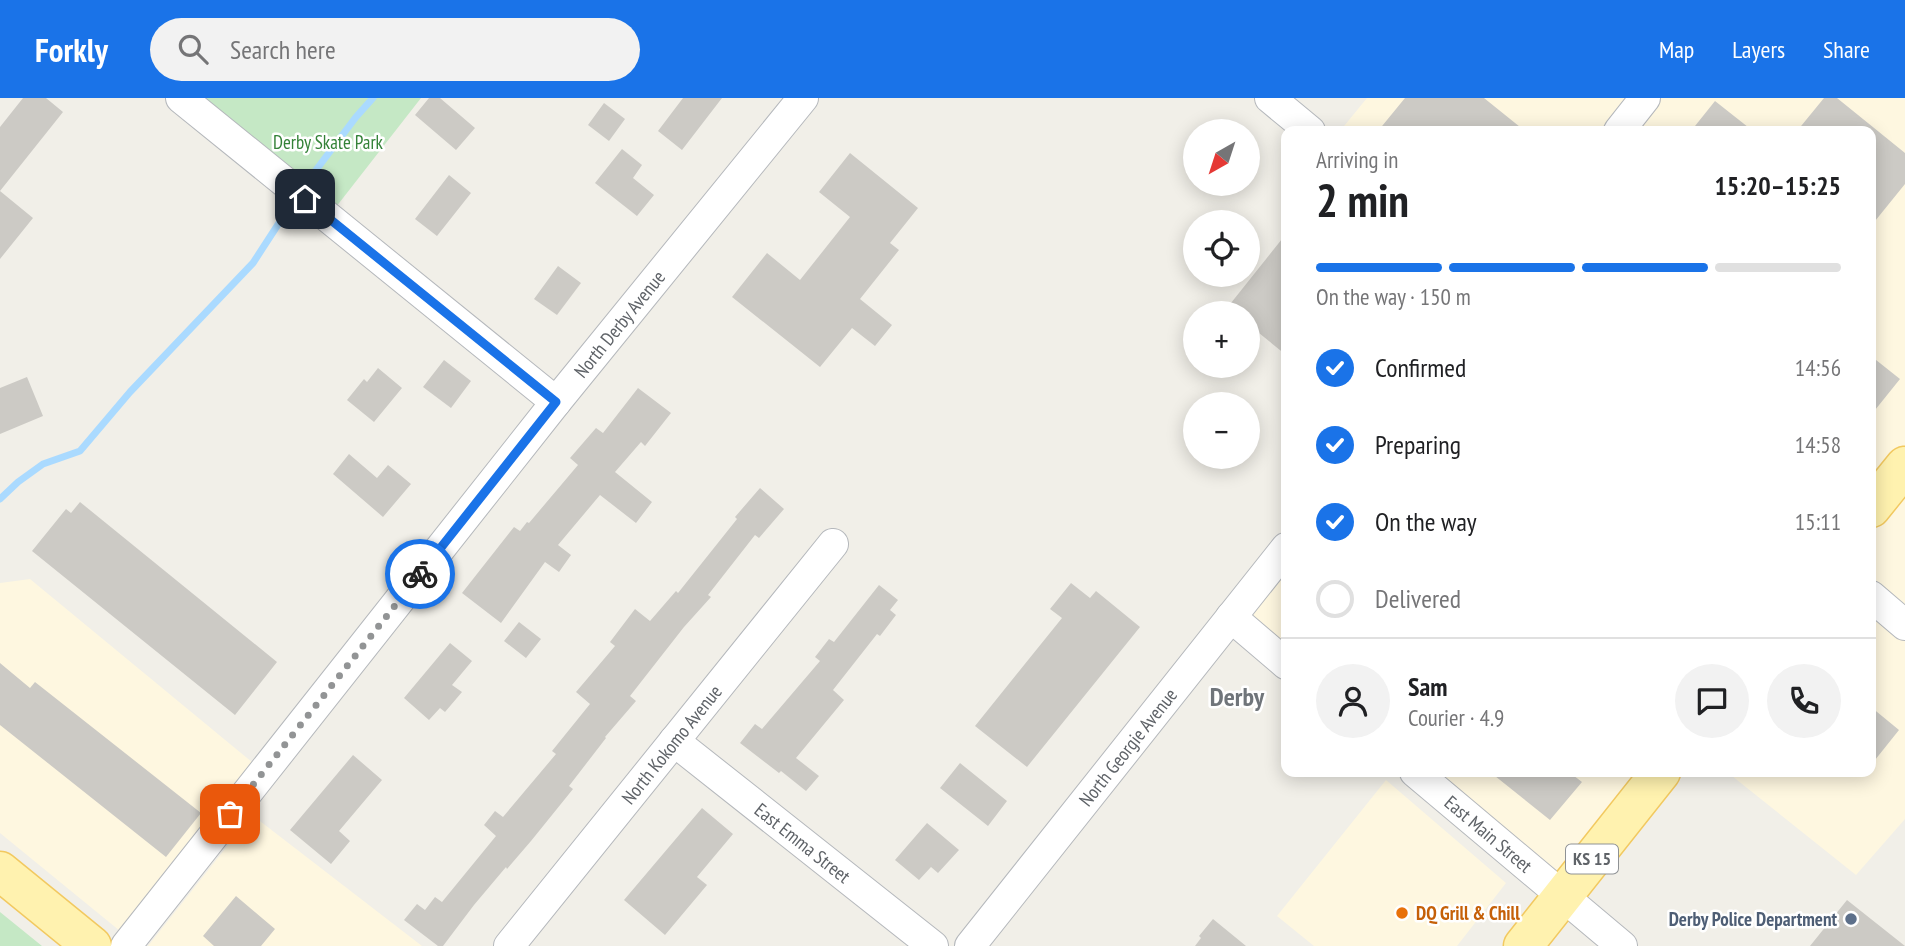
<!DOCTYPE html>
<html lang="en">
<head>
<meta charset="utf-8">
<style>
  :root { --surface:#fff; --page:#f2f2f2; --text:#202124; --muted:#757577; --line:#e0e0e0; --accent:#1a73e8 }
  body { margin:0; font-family:"PT Sans Narrow",sans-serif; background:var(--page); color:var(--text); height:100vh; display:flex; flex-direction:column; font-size:26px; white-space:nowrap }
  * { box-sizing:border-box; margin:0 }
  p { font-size:23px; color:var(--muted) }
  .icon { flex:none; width:38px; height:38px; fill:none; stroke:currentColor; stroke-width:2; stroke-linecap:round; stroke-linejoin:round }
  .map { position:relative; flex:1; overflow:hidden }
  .details { position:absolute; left:1281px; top:28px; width:595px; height:651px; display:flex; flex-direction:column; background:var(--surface); border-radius:14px; box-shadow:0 4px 18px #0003 }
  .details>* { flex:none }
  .needle { width:46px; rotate:219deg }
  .controls { position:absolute; left:1183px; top:21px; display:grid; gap:14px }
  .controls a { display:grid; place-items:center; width:77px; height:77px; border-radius:50%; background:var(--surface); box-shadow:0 4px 18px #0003; font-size:35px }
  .pin { position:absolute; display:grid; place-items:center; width:60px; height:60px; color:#fff; margin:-30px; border-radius:14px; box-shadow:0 4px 10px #0006 }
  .courier { position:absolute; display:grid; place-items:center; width:70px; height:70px; margin:-35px; border:5px solid #1a73e8; border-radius:50%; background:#fff; color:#222; box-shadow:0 2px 9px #0007 }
  .overview em { font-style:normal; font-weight:600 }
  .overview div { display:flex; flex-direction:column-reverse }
  .overview { display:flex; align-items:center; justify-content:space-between; height:119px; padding:0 35px }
  h1 { font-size:46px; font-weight:600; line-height:52px }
  .bar { display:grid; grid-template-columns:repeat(4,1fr); gap:10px 7px; align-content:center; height:84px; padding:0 35px }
  .bar i { height:9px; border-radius:5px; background:var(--line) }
  .bar .current { background:var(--accent) }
  .bar p { grid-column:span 4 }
  .line { display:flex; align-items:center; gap:18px; padding:0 35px; border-top:2px solid var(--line) }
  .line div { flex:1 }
  .round { display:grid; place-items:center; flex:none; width:74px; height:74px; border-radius:37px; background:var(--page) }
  ol { padding:0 35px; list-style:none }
  li { display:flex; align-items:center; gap:21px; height:77px }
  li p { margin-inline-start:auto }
  li .icon { padding:7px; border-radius:50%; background:var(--accent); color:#fff; stroke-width:4 }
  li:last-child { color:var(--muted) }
  li i { width:38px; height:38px; border:4px solid var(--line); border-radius:50% }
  header { display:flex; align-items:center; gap:42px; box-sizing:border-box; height:98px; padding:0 35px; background:var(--accent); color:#fff }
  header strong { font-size:33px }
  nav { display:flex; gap:38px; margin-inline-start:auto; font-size:24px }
  .search { width:490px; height:63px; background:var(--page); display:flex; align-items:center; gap:18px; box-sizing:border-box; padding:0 24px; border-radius:38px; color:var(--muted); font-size:26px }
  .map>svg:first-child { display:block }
  .commercial { fill:#fef7e0 }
  .green { fill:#c5e8c5 }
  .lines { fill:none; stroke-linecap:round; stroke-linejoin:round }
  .stream { stroke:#aadaff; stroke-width:7 }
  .building { fill:#cccac5 }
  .minor-casing { stroke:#b5b8bc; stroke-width:32 }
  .major-casing { stroke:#f2c960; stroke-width:41 }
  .minor { stroke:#fff; stroke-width:30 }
  .major { stroke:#fff2af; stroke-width:38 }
  .done { stroke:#929495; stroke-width:7; stroke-dasharray:0 12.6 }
  .route { stroke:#1a73e8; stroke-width:9 }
  .food-dot { fill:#e8710a; stroke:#fff; stroke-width:2.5 }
  .service-dot { fill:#5c6f8a; stroke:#fff; stroke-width:2.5 }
  .labels { text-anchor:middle; stroke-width:5; stroke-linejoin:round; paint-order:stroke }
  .shield { fill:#fff; stroke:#8f9295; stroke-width:2 }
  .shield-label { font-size:18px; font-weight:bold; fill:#5f6368 }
  .park-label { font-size:19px; fill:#348238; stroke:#fff }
  .street-label { font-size:19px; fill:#5f6368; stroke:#fff }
  .food-label { font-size:19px; font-weight:bold; fill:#c56008; stroke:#fff; text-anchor:start }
  .service-label { font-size:19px; font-weight:bold; fill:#4e5e75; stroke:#fff; text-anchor:end }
  .district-label { font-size:26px; font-weight:bold; fill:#70757a; stroke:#fff }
</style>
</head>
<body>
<header>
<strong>Forkly</strong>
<div class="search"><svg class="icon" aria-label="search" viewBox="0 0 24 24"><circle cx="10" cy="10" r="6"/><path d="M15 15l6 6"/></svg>Search here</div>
<nav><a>Map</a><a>Layers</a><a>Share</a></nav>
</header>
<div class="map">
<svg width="1905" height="848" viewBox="0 0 1905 848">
  <rect width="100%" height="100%" fill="#f1efe8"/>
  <!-- commercial -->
  <path class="commercial" d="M1367 0H1905V721L1856 777 1727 674H1871V33H1340Z
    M1286 450V566L1231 519Z
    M30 481 264 674 131 842 0 735V485Z
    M1415 674H1661L1562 797Z
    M1386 682 1506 785 1457 848H1314L1277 818Z
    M252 717 422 848H148Z"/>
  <!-- green -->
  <path class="green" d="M202 0H421L336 109Z
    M0 814 42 848H0Z"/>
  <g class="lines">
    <!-- stream -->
    <path class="stream" d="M310 80 356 19 373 0
      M0 401 18 384 43 366 80 353 130 294 253 165 292 105"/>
  </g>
  <!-- building -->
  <path class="building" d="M23 0H46L63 14 0 93V29Z
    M429 0H440L475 30 456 52 415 17Z
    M683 0H722L682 52 658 33Z
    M1405 0H1484L1525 33H1378Z
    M1824 0H1837L1905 55V86L1871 128V33H1797Z
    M1715 3 1753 33H1691Z
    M604 5 625 21 609 43 588 27Z
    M622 51 642 67 633 80 654 97 637 118 595 85Z
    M850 55 918 110 890 145 899 152 860 201 892 227 875 248 852 230 820 269 732 199 767 155 800 182 850 119 819 94Z
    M449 77 471 95 437 138 415 121Z
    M0 93 33 120 0 161Z
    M1286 136V257L1259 235 1248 250V215H1223Z
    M558 168 581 185 557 217 534 201Z
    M1871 258 1900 281 1871 317Z
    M444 262 471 283 451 310 423 289Z
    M378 270 402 290 374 324 347 302 364 281 367 284Z
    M27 279 43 318 0 336V290Z
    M638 290 671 315 645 348 641 344 615 374 652 404 636 425 600 397 558 447 571 457 559 474 545 464 501 525 462 495 514 429 520 433 527 424 529 425 578 367 570 360 596 330 603 335Z
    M349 356 377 380 388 367 411 386 383 419 333 376Z
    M760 390 784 411 759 440 755 437 708 497 711 499 684 529 630 598 636 603 605 639 606 640 569 688 573 691 531 743 507 771 506 769 474 807 443 848H438L404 822 417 806 425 812 435 799 442 804 496 738 484 727 495 713 503 719 556 656 552 653 590 606 576 594 615 548 610 544 635 511 650 523 676 493 678 495 737 421 735 419Z
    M80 404 277 564 235 617 32 453 66 411 71 415Z
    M1071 485 1090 500 1096 493 1140 529 1027 669 975 628 1062 520 1050 511Z
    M879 487 898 502 890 512 896 517 880 538 877 536 833 592 844 602 796 660 819 678 806 693 781 673 779 675 740 645 755 626 762 631 820 563 815 559 829 541 834 544Z
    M519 524 541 541 526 560 504 543Z
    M450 545 472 563 452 587 462 594 445 614 440 610 429 622 404 600Z
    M0 565 30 590 35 584 201 715 166 759 0 627Z
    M1871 609 1899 632 1871 667Z
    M353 657 382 682 339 733 350 743 331 766 290 732Z
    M960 665 1007 703 988 728 940 690Z
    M1490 674H1569L1582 684 1550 722Z
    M702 710 733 736 697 779 707 787 665 837 624 802Z
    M927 725 959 752 938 775 931 769 919 782 895 762Z
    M236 798 275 831 261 848H214L203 838Z
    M1847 802 1905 848H1810Z
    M1213 821 1246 848H1195L1201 840 1199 838Z"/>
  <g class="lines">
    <!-- minor casing -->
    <g class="minor-casing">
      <g id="minor">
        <path d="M181 0 556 304"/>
        <path d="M1270 0 1310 33"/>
        <path d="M1619 33 1645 0"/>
        <path d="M1871 498 1905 527"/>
        <path d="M1231 519 1286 566"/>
        <path id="s1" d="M674 643 933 848"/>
        <path id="s2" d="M1415 674 1622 848"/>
        <path id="s3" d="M126 848 556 304 803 0"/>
        <path id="s4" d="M509 848 833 446"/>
        <path id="s5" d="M970 848 1286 450"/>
      </g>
    </g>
    <!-- major casing -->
    <g class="major-casing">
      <path id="major" d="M1871 410 1905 368
        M0 773 92 848
        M1523 848 1661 674"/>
    </g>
    <!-- minor -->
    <use href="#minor" class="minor"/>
    <!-- major -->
    <use href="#major" class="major"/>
  </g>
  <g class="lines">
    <!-- done -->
    <path class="done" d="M230 716 420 476"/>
    <!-- route -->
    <path class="route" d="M305 101 556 304 420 476"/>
  </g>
  <!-- markers -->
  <circle class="food-dot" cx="1402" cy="815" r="7"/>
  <circle class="service-dot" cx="1851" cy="821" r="7"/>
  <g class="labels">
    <!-- shield labels -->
    <rect class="shield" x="1566" y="746.5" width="52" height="29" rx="5"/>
    <g class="shield-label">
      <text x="1592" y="767">KS 15</text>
    </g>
    <!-- park labels -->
    <g class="park-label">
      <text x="328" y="51">Derby Skate Park</text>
    </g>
    <!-- street labels -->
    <g class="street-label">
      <text dy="7" stroke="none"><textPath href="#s3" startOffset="794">North Derby Avenue</textPath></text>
      <text dy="7" stroke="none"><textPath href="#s4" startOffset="259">North Kokomo Avenue</textPath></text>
      <text dy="7" stroke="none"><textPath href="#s5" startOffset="254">North Georgie Avenue</textPath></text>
      <text dy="7" stroke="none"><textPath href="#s2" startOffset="96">East Main Street</textPath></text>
      <text dy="7" stroke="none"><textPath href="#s1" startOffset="164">East Emma Street</textPath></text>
    </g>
    <!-- food labels -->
    <g class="food-label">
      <text x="1416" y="822">DQ Grill &amp; Chill</text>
    </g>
    <!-- service labels -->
    <g class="service-label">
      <text x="1837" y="828">Derby Police Department</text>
    </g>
    <!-- district labels -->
    <g class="district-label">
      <text x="1237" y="608">Derby</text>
    </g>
  </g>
</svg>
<div class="controls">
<a><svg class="needle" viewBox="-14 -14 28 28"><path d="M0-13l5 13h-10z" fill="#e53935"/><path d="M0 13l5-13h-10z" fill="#757577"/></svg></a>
<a><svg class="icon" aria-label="locate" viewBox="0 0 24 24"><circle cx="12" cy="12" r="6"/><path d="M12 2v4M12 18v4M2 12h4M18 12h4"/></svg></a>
<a>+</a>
<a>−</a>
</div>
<div class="pin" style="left:230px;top:716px;background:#ea580c"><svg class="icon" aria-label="bag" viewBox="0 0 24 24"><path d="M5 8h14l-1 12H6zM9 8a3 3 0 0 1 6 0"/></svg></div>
<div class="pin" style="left:305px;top:101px;background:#1f2937"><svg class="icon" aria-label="home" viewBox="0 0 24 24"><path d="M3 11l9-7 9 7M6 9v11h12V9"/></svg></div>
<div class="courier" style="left:420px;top:476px"><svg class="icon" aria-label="bike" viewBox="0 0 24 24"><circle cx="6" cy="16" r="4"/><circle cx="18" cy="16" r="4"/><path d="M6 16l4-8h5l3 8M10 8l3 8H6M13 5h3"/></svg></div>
<section class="details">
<div class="overview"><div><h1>2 min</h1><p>Arriving in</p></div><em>15:20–15:25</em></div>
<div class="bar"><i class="current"></i><i class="current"></i><i class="current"></i><i></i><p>On the way · 150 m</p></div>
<ol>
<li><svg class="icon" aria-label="check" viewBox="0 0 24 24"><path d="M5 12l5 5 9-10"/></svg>Confirmed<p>14:56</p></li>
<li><svg class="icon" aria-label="check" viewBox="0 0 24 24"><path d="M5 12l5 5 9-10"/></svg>Preparing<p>14:58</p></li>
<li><svg class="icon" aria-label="check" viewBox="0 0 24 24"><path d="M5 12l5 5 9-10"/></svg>On the way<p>15:11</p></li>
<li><i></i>Delivered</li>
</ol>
<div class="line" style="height:126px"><a class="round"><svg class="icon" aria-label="person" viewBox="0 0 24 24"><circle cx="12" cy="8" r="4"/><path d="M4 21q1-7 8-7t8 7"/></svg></a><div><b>Sam</b><p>Courier · 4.9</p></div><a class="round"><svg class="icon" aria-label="chat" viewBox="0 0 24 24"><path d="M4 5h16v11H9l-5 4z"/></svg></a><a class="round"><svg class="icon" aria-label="phone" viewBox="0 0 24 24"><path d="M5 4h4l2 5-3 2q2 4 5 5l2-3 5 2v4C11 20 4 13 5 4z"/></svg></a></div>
</section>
</div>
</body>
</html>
